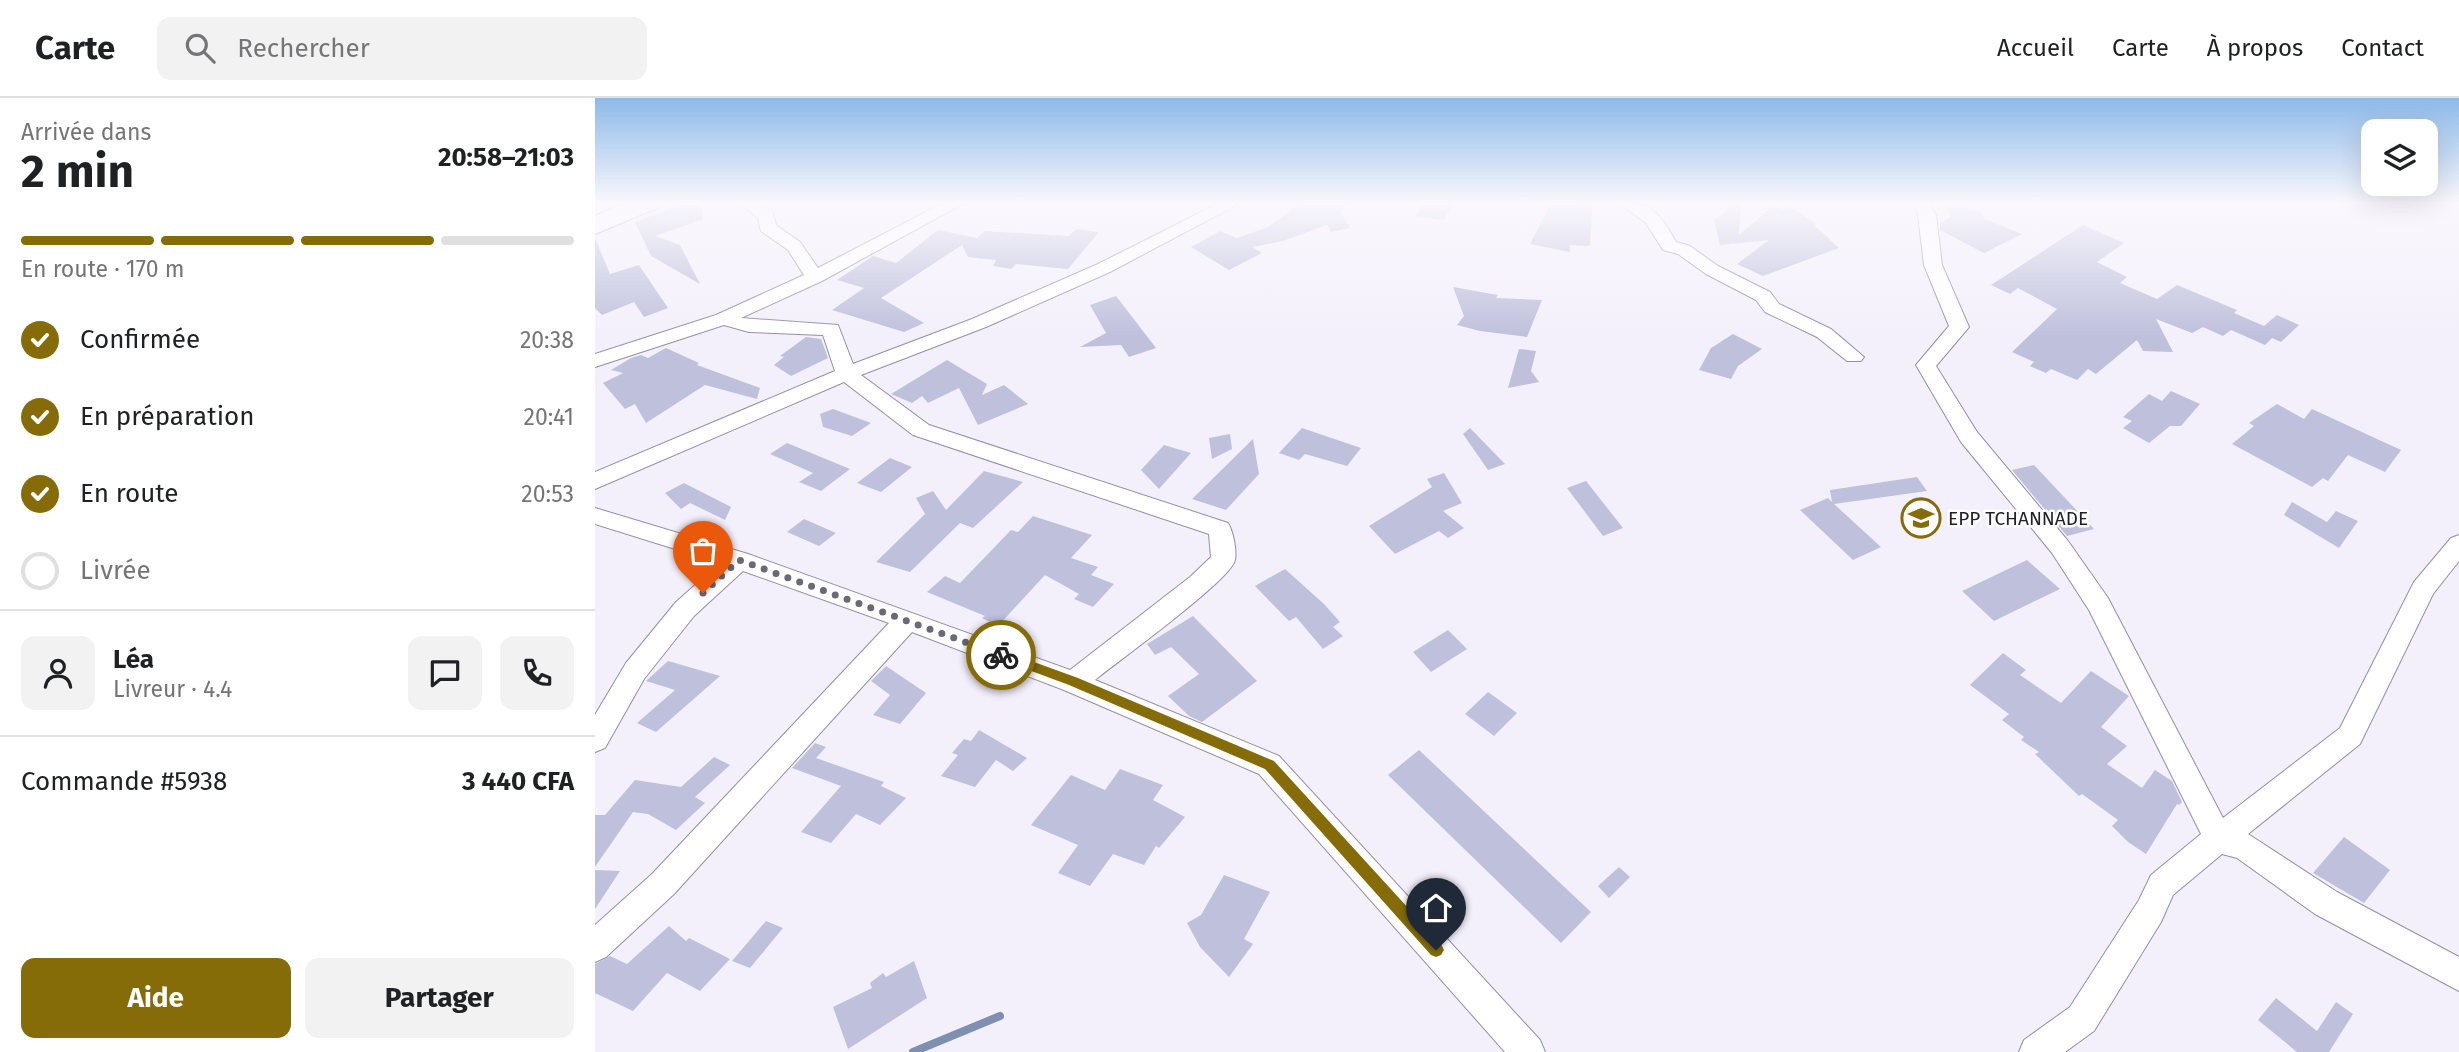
<!DOCTYPE html>
<html lang="fr">
<head>
<meta charset="utf-8">
<style>
  :root { --surface:#fff; --page:#f2f2f2; --text:#202124; --muted:#757577; --line:#e0e0e0; --accent:#856c08 }
  body { margin:0; font-family:"Fira Sans",sans-serif; background:var(--page); color:var(--text); height:100vh; display:flex; flex-direction:column; font-size:26px; white-space:nowrap }
  * { box-sizing:border-box; margin:0 }
  p { font-size:23px; color:var(--muted) }
  .icon { flex:none; width:38px; height:38px; fill:none; stroke:currentColor; stroke-width:2; stroke-linecap:round; stroke-linejoin:round }
  .map { position:relative; flex:1; overflow:hidden }
  .drawer { display:flex; flex-direction:column; background:var(--surface); width:595px }
  .drawer>* { flex:none }
  .buttons { position:absolute; left:1766px; top:21px; display:grid; gap:14px }
  .buttons a { display:grid; place-items:center; width:77px; height:77px; border-radius:14px; background:var(--surface); box-shadow:0 7px 28px #0002; font-size:35px }
  .pin { position:absolute; display:grid; place-items:center; width:60px; height:60px; color:#fff; margin:-72px -30px; border-radius:50% 50% 50% 0; rotate:-45deg; box-shadow:0 0 7px #0007 }
  .pin .icon { rotate:45deg }
  .courier { position:absolute; display:grid; place-items:center; width:70px; height:70px; margin:-35px; border:5px solid #856c08; border-radius:50%; background:#fff; color:#222; box-shadow:0 2px 9px #0007 }
  .overview em { font-style:normal; font-weight:700 }
  .overview div { display:flex; flex-direction:column-reverse }
  .overview { display:flex; align-items:center; justify-content:space-between; height:119px; padding:0 21px }
  h1 { font-size:46px; font-weight:700; line-height:52px }
  .bar { display:grid; grid-template-columns:repeat(4,1fr); gap:10px 7px; align-content:center; height:84px; padding:0 21px }
  .bar i { height:9px; border-radius:5px; background:var(--line) }
  .bar .on { background:var(--accent) }
  .bar p { grid-column:span 4 }
  .line { display:flex; align-items:center; gap:18px; padding:0 21px; border-top:2px solid var(--line) }
  .line div { flex:1 }
  .round { display:grid; place-items:center; flex:none; width:74px; height:74px; border-radius:14px; background:var(--page) }
  ol { padding:0 21px; list-style:none }
  li { display:flex; align-items:center; gap:21px; height:77px }
  li p { margin-inline-start:auto }
  li .icon { padding:7px; border-radius:50%; background:var(--accent); color:#fff; stroke-width:4 }
  li:last-child { color:var(--muted) }
  li i { width:38px; height:38px; border:4px solid var(--line); border-radius:50% }
  .button { display:flex; gap:14px; margin-top:auto; padding:14px 21px }
  .button a { flex:1; height:80px; border-radius:14px; background:var(--accent); color:#fff; font-size:28px; font-weight:700; line-height:80px; text-align:center }
  .button a+a { background:var(--page); color:var(--text) }
  header { display:flex; align-items:center; gap:42px; box-sizing:border-box; height:98px; padding:0 35px; background:var(--surface); border-bottom:2px solid var(--line) }
  header strong { font-size:33px }
  nav { display:flex; gap:38px; margin-inline-start:auto; font-size:24px }
  .search { width:490px; height:63px; background:var(--page); display:flex; align-items:center; gap:18px; box-sizing:border-box; padding:0 24px; border-radius:14px; color:var(--muted); font-size:26px }
  main { display:flex; flex:1; min-height:0 }
  .map>svg:first-child { display:block }
  .lines { fill:none; stroke-linecap:round; stroke-linejoin:round }
  .stream { stroke:#7e90b0; stroke-width:8 }
  .building { fill:#bfc0dc }
  .minor-casing { stroke:#958ea8; stroke-width:2 }
  .primary-casing { stroke:#958ea8; stroke-width:2 }
  .minor { fill:#fff; fill-rule:evenodd }
  .primary { fill:#fff; fill-rule:evenodd }
  .route { fill:#856c08 }
  .done { stroke:#6b6973; stroke-width:7; stroke-dasharray:0 12.6 }
  .labels { text-anchor:middle; stroke-width:5; stroke-linejoin:round; paint-order:stroke }
  .poi-label { font-size:19px; fill:#22202a; stroke:#fff; text-anchor:start }
</style>
</head>
<body>
<header>
<strong>Carte</strong>
<div class="search"><svg class="icon" aria-label="search" viewBox="0 0 24 24"><circle cx="10" cy="10" r="6"/><path d="M15 15l6 6"/></svg>Rechercher</div>
<nav><a>Accueil</a><a>Carte</a><a>À propos</a><a>Contact</a></nav>
</header>
<main>
<section class="drawer">
<div class="overview"><div><h1>2 min</h1><p>Arrivée dans</p></div><em>20:58–21:03</em></div>
<div class="bar"><i class="on"></i><i class="on"></i><i class="on"></i><i></i><p>En route · 170 m</p></div>
<ol>
<li><svg class="icon" aria-label="check" viewBox="0 0 24 24"><path d="M5 12l5 5 9-10"/></svg>Confirmée<p>20:38</p></li>
<li><svg class="icon" aria-label="check" viewBox="0 0 24 24"><path d="M5 12l5 5 9-10"/></svg>En préparation<p>20:41</p></li>
<li><svg class="icon" aria-label="check" viewBox="0 0 24 24"><path d="M5 12l5 5 9-10"/></svg>En route<p>20:53</p></li>
<li><i></i>Livrée</li>
</ol>
<div class="line" style="height:126px"><a class="round"><svg class="icon" aria-label="person" viewBox="0 0 24 24"><circle cx="12" cy="8" r="4"/><path d="M4 21q1-7 8-7t8 7"/></svg></a><div><b>Léa</b><p>Livreur · 4.4</p></div><a class="round"><svg class="icon" aria-label="chat" viewBox="0 0 24 24"><path d="M4 5h16v11H9l-5 4z"/></svg></a><a class="round"><svg class="icon" aria-label="phone" viewBox="0 0 24 24"><path d="M5 4h4l2 5-3 2q2 4 5 5l2-3 5 2v4C11 20 4 13 5 4z"/></svg></a></div>
<div class="line" style="height:91px"><div>Commande #5938</div><b>3 440 CFA</b></div>
<div class="button"><a>Aide</a><a>Partager</a></div>
</section>
<div class="map">
<svg width="1864" height="954" viewBox="0 0 1864 954">
  <rect width="100%" height="100%" fill="#f3f0fb"/>
  <g class="lines">
    <!-- stream -->
    <path class="stream" d="M318 954 405 918"/>
  </g>
  <!-- building -->
  <path class="building" d="M95 104H100L108 112V121L60 138 85 147 105 186 56 158 40 124Z
    M708 104H752L746 115 755 130 736 134 732 127 688 143 657 149 667 155 634 172 596 149 625 133 642 140 673 129Z
    M829 104H861L848 122 820 119Z
    M1143 104H1146L1144 137 1178 108 1189 112 1195 109 1222 126 1219 127 1244 150 1168 178 1142 166 1174 142 1125 147 1119 122Z
    M968 106 997 109 995 148 975 147V154L935 146 955 107Z
    M1353 109H1373L1375 113H1386L1390 121 1427 136 1389 155 1345 132V125L1355 119Z
    M1488 127 1529 145 1502 164 1532 179 1525 185 1562 201 1582 187 1642 212 1639 215 1669 228 1682 217 1704 227 1686 244 1677 240 1670 247 1636 232 1628 238 1608 229 1597 235 1561 221 1578 254 1548 253 1542 242 1501 276 1493 271 1482 282 1456 271 1451 275 1435 268 1439 264 1417 254 1462 211 1423 190 1415 196 1396 187Z
    M481 131 504 134 473 171 421 166 416 171 398 168 401 162 373 159 367 147 286 200 329 225 309 234 237 212 269 190 242 182 278 158 301 165 343 132 382 140 390 133 474 138Z
    M0 140 15 176 44 167 73 210 49 219 39 204 7 217 0 210Z
    M858 189 903 197 901 200 947 202 932 239 885 233 862 227 869 218Z
    M521 198 561 250 534 259 526 247 485 249 511 235 495 207Z
    M1138 236 1167 251 1143 268 1136 281 1104 272 1116 250Z
    M211 239 226 241 233 260 196 278 179 267 189 259 185 258Z
    M71 250 104 265 102 267 165 290 162 301 110 287 51 325 40 306 30 311 8 285 28 275 16 272 36 260 46 257 53 260Z
    M924 251 941 253 936 273 944 284 913 290Z
    M352 262 392 286 387 297 409 287 433 306 383 327 364 290 333 305 327 298 317 305 296 296Z
    M1576 293 1605 306 1586 328H1575L1554 345 1528 330 1537 323 1528 319 1554 296 1567 303Z
    M1682 306 1709 321 1717 311 1806 352 1790 374 1753 357 1733 383 1728 380 1717 389 1637 346 1659 328 1654 325Z
    M238 311 276 325 257 338 228 329 225 316Z
    M707 330 766 350 752 368 710 356 704 362 684 355Z
    M875 330 910 366 893 372 868 336Z
    M635 336 637 351 617 361 614 340Z
    M658 341 664 376 631 412 597 401Z
    M192 345 255 371 226 393 204 384 218 375 175 356Z
    M569 347 596 355 564 391 546 372Z
    M295 360 317 369 286 394 262 385Z
    M1439 367 1487 418 1499 431 1472 438 1417 372Z
    M389 373 428 384 378 430 365 425 315 474 281 464 330 416 321 400 338 393 351 412Z
    M849 375 867 405 848 413 869 430 853 440 844 433 800 456 774 428 837 389 832 381Z
    M1322 379 1332 393 1239 406 1286 449 1258 462 1205 412 1233 400 1237 404 1235 392Z
    M991 383 1028 430 1008 438 972 390Z
    M89 385 136 409 130 422 95 405 86 411 70 395Z
    M1697 404 1732 424 1741 413 1763 423 1744 450 1689 417Z
    M438 418 497 437 476 460 503 469 496 477 519 486 498 509 479 501 484 496 450 477 403 528 387 520 390 518 332 494 350 478 365 485 416 432 423 434Z
    M209 421 241 435 224 448 192 434Z
    M1432 462 1465 491 1399 523 1367 493Z
    M690 471 729 506 745 524 738 529 748 538 728 551 701 519 694 523 660 488Z
    M598 518 662 583 607 624 594 618 573 598 604 576 576 549 560 557 552 546Z
    M853 532 872 551 836 574 818 554Z
    M1408 555 1431 572 1425 577 1466 605 1496 573 1534 598 1506 629 1532 648 1512 666 1547 690 1560 672 1577 683 1587 704 1584 707 1582 706 1551 756 1533 744 1517 728 1523 722 1487 696 1484 698 1440 656 1444 654 1426 642 1429 639 1407 622 1414 616 1375 587Z
    M73 563 125 578 61 634 42 625 80 592 51 583Z
    M291 568 331 595 305 626 278 617 295 597 276 583Z
    M893 594 922 615 899 638 870 616Z
    M384 632 432 660 418 673 401 662 380 689 346 678 363 657 357 655 369 641 376 643Z
    M220 645 231 649 221 660 289 684 286 688 311 700 285 727 261 716 236 745 206 734 246 688 197 670Z
    M824 652 996 814 966 845 793 677Z
    M119 659 135 667 100 699 110 705 81 732 53 716 38 714 0 769V717H10L40 682 86 689Z
    M525 671 568 687 558 702 590 719 564 750 561 748 549 767 518 756 495 788 463 775 483 747 436 727 476 677 510 692Z
    M1749 739 1795 772 1769 805 1718 775Z
    M1024 769 1035 779 1014 800 1003 788Z
    M0 772 25 773 0 811Z
    M629 777 675 794 649 841 658 846 634 879 605 849 592 825 606 817Z
    M171 823 188 830 155 870 137 863Z
    M74 828 91 843 94 840 135 861 105 893 72 875 38 913 0 895V866L15 858 32 866Z
    M319 863 332 900 253 951 238 909 277 890 275 885 288 875 291 879Z
    M1681 900 1722 933 1741 904 1758 916 1734 954H1702L1663 922Z"/>
  <g class="lines">
    <!-- minor casing -->
    <g class="minor-casing">
      <path id="minor" d="M143 104H162L178 114 181 127 205 144 223 170 350 104H371L227 183 146 220 243 227 258 266 377 221 503 166 626 104H647L515 174 391 229 266 277 334 327 633 425C638 433 642 452 640 462 636 482 522 564 500 582L684 658 945 942 950 954H910L664 676 469 592 317 534 79 796 11 859 0 864V827L57 776 294 525 148 473 99 518 49 581 10 650 0 654V617L31 565 81 504 125 465 0 426V410L153 456 475 572 595 479 616 459 614 436 318 337 249 284 0 391V374L240 273 228 237 154 234 129 227 0 269V256L121 217 209 177 193 152 166 133 163 120Z
        M1023 104C1056 104 1065 115 1081 144L1095 148 1123 168 1175 194 1184 206 1236 231 1269 259 1266 263H1252L1222 239 1170 214 1161 202 1111 176 1083 156 1068 152 1051 125Z
        M1318 104H1334L1341 117 1347 167 1374 229 1341 268 1382 334 1473 443 1513 500 1628 720 1745 630 1819 484 1856 440 1864 437V463L1838 496 1765 646 1653 736 1742 794 1864 859V893L1720 816 1642 760 1627 756 1578 797 1566 824 1499 933 1470 954H1424L1429 942 1475 909 1544 802 1556 777 1606 736 1494 512 1457 455 1366 344 1321 267 1354 228 1329 167 1323 117Z"/>
    </g>
    <!-- primary casing -->
    <g class="primary-casing">
      <path id="primary" d="M31 104H66L62 110 0 136V118Z"/>
    </g>
    <!-- minor -->
    <use href="#minor" class="minor"/>
    <!-- primary -->
    <use href="#primary" class="primary"/>
  </g>
  <!-- sky -->
  <linearGradient id="sky" x2="0" y2="1"><stop stop-color="#8db9e9"/><stop offset="0.44" stop-color="#faf8fd"/><stop offset="1" stop-color="#faf8fd" stop-opacity="0"/></linearGradient>
  <rect width="1864" height="238" fill="url(#sky)"/>
  <!-- route -->
  <path class="route" d="M406 552 483 580 679 663 846 846 849 852 846 857 841 859 836 857 670 671 474 587 402 560 400 557Z"/>
  <g class="lines">
    <!-- done -->
    <path class="done" d="M108 495 144 462 406 557"/>
  </g>
  <!-- icons -->
  <defs>
    <g id="school-ring" transform="scale(2.0125)"><circle r="9.5" fill="#fff" stroke="#856c08" stroke-width="1.5"/><path d="M0-5L7-2L0 1L-7-2ZM-4 1L0 2.5L4 1V4Q0 6-4 4Z" fill="#856c08"/></g>
  </defs>
  <g fill-rule="evenodd">
    <use href="#school-ring" x="1326" y="420"/>
  </g>
  <g class="labels">
    <!-- poi labels -->
    <g class="poi-label">
      <text x="1353" y="427">EPP TCHANNADE</text>
    </g>
  </g>
</svg>
<div class="buttons">
<a><svg class="icon" aria-label="layers" viewBox="0 0 24 24"><path d="M12 4l9 5-9 5-9-5zM3 14l9 5 9-5"/></svg></a>
</div>
<div class="pin" style="left:108px;top:495px;background:#ea580c"><svg class="icon" aria-label="bag" viewBox="0 0 24 24"><path d="M5 8h14l-1 12H6zM9 8a3 3 0 0 1 6 0"/></svg></div>
<div class="pin" style="left:841px;top:852px;background:#1f2937"><svg class="icon" aria-label="home" viewBox="0 0 24 24"><path d="M3 11l9-7 9 7M6 9v11h12V9"/></svg></div>
<div class="courier" style="left:406px;top:557px"><svg class="icon" aria-label="bike" viewBox="0 0 24 24"><circle cx="6" cy="16" r="4"/><circle cx="18" cy="16" r="4"/><path d="M6 16l4-8h5l3 8M10 8l3 8H6M13 5h3"/></svg></div>
</div>
</main>
</body>
</html>
